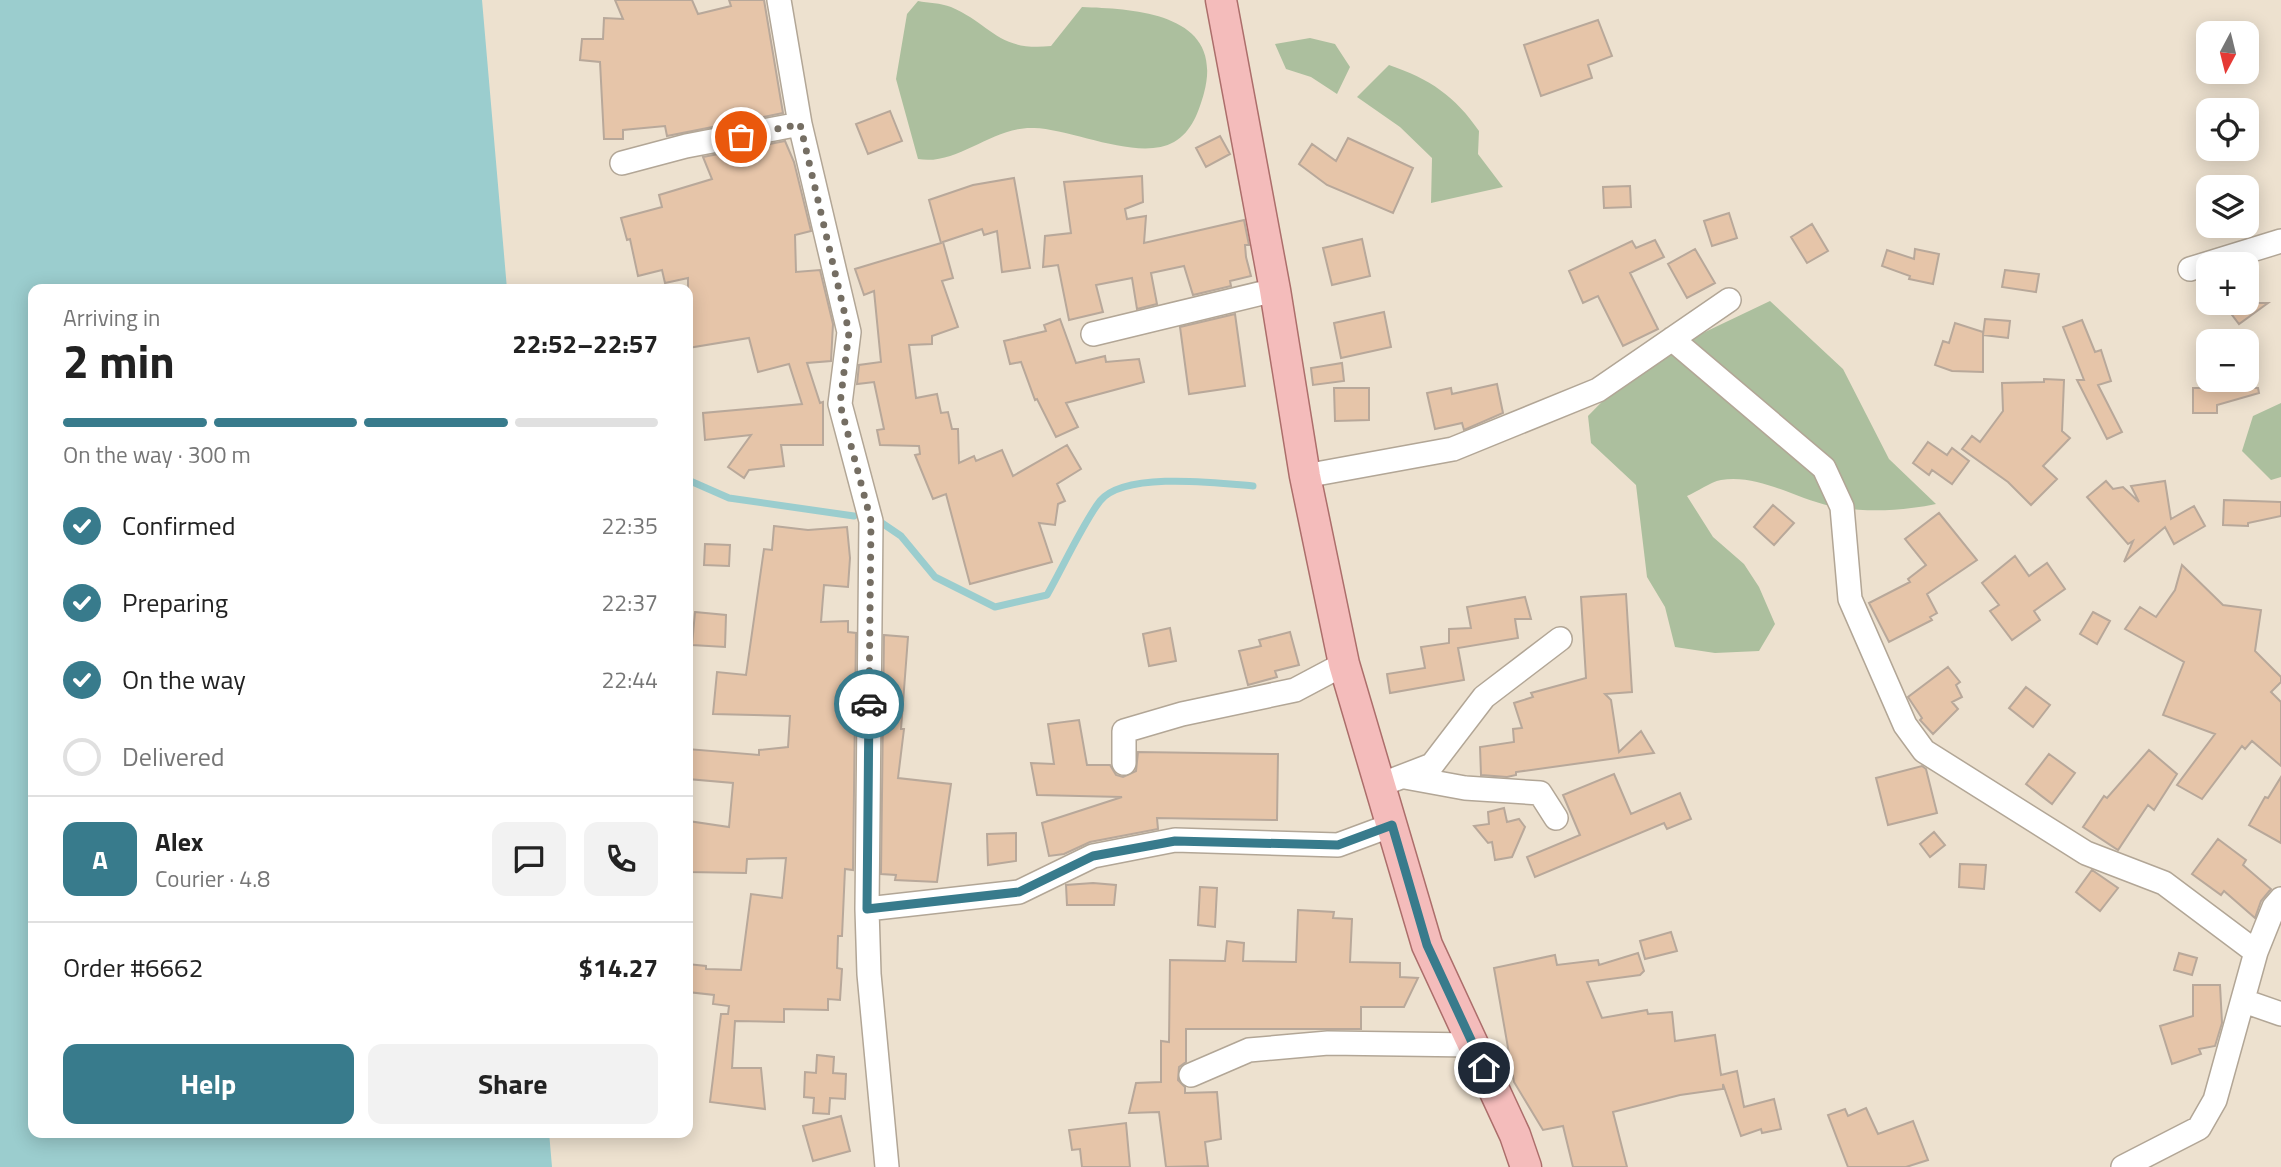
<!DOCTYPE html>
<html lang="en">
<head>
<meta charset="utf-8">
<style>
  :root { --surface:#fff; --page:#f2f2f2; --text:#222; --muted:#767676; --line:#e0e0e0; --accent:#387b8c }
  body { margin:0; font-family:"Titillium Web",sans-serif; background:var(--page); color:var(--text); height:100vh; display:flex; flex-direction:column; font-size:26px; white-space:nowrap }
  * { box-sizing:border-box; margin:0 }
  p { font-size:23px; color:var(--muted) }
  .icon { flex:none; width:38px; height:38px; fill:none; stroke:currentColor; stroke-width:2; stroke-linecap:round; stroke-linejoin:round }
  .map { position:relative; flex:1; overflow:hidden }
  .drawer { position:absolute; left:28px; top:284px; width:665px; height:854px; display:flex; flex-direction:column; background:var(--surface); border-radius:14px; box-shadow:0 4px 18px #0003 }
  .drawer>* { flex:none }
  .needle { width:46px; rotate:187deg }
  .controls { position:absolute; left:2196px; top:21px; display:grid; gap:14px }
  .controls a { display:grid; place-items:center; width:63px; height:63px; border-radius:14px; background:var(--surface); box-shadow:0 4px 18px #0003; font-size:35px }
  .pin { position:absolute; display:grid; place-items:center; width:60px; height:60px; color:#fff; margin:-30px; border:4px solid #fff; border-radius:50%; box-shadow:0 2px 7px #0007 }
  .courier { position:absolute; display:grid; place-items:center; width:70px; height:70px; margin:-35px; border:5px solid #387b8c; border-radius:50%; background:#fff; color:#222; box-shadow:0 2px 9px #0007 }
  .head em { font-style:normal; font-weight:700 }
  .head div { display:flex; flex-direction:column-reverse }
  .head { display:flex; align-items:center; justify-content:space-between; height:119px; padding:0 35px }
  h1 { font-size:46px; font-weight:700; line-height:52px }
  .bar { display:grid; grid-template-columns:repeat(4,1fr); gap:10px 7px; align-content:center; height:84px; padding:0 35px }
  .bar i { height:9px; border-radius:5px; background:var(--line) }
  .bar .selected { background:var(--accent) }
  .bar p { grid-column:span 4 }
  .line { display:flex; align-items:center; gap:18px; padding:0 35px; border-top:2px solid var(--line) }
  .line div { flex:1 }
  .round { display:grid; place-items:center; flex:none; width:74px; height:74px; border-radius:14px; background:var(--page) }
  ol { padding:0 35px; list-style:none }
  li { display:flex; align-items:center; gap:21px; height:77px }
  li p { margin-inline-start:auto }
  li .icon { padding:7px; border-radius:50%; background:var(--accent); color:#fff; stroke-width:4 }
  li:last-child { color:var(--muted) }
  li i { width:38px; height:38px; border:4px solid var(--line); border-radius:50% }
  .action { display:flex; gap:14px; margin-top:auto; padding:14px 35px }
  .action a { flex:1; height:80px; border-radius:14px; background:var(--accent); color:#fff; font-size:28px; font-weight:700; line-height:80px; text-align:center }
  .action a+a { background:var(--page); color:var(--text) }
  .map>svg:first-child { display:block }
  .green { fill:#acbf9e }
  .water { fill:#9bcdce }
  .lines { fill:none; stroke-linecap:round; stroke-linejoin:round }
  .stream { stroke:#9bcdce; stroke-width:7 }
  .building { fill:#e6c5a9; stroke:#b8a89a; stroke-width:2 }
  .minor-casing { stroke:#b2a696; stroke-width:26 }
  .major-casing { stroke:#ac6e6b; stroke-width:33 }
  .minor { stroke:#fff; stroke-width:23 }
  .major { stroke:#f4bcbb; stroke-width:30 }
  .done { stroke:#756e63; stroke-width:7; stroke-dasharray:0 12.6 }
  .route { stroke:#387b8c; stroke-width:9 }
</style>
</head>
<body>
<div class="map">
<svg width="2281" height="1167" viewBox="0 0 2281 1167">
  <rect width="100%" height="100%" fill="#ede1cf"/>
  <!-- green -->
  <path class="green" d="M918 1C928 3 941 3 951 7 991 24 998 52 1051 46L1082 7C1138 9 1225 14 1204 93 1199 111 1192 132 1174 142 1139 162 1072 129 1034 128 992 126 958 166 918 159L896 79 907 14Z
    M1310 38 1335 44 1350 67 1337 94 1311 77 1286 69 1275 44Z
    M1389 65C1430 79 1455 96 1479 131L1478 154 1503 187 1431 203 1432 158 1400 127 1357 97Z
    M1770 301 1843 369 1889 459 1936 504C1902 511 1865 513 1830 506 1794 498 1759 474 1721 480 1710 482 1697 492 1687 496L1713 537 1744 564 1759 587 1775 624 1759 651 1715 653 1675 647 1665 607 1647 577 1636 485 1591 443 1588 416 1640 363Z
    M2281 403V477L2271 480 2242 451 2253 416Z"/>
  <!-- water -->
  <path class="water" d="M0 0H482L507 289H33V1132H549L552 1167H0Z"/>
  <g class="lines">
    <!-- stream -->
    <path class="stream" d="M688 480 729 498 854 516
      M879 521 901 536 935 577 995 607 1047 595C1062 569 1083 523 1100 501 1124 471 1219 483 1253 486"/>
  </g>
  <!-- building -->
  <path class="building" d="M615 0H692L698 14 731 6 729 0H764L783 113 667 136 665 126 623 130V139H604L600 62 580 60 582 39H603L604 18 623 19Z
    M1598 20 1612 56 1588 65 1592 78 1541 96 1524 45Z
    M890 111 902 141 868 154 856 124Z
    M1220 136 1230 154 1206 167 1196 148Z
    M1348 138 1413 168 1393 213 1327 185 1299 164 1312 144 1336 161Z
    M785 141 794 162 811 231 795 235 796 272 820 270 833 324 831 361 807 363 820 403 823 402V445H781L784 466 749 470 744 478 728 467 751 435 705 440 703 413 802 404 789 364 758 372 749 338 688 348V278L665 283 662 270 638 276 630 239 627 240 621 218 662 207 659 195 712 179 703 157Z
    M1142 176 1143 202 1125 209 1127 219 1146 216 1144 243 1244 220 1249 245H1245L1246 257 1251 276 1230 281 1231 286 1193 295 1184 266 1151 273 1157 304 1137 309 1132 278 1096 285 1103 312 1069 320 1058 265 1043 267 1045 236 1071 233 1064 182Z
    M1014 178 1030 268 1002 272 997 231 984 235 982 229 943 242 953 278 942 281 958 327 932 336V344L909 345 916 398 937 394 941 413 948 412 952 429H958L959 463 974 456 976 461 1002 450 1013 476 1067 445 1081 469 1057 484 1065 501 1058 504 1055 525 1039 523 1052 562 970 584 946 494 933 499 915 455 920 454 919 446 880 445 877 430 884 429 874 382 857 384 859 365 881 362 874 291 864 295 855 269 941 243 929 200 973 185Z
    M1630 186 1631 207 1604 208 1603 187Z
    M1729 213 1737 238 1712 246 1704 221Z
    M1812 224 1828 251 1807 263 1791 237Z
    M1362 239 1370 276 1332 285 1323 248Z
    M1655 240 1664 257 1630 273 1658 329 1623 346 1598 296 1583 303 1569 271 1632 241 1636 248Z
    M1695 249 1715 283 1687 298 1668 264Z
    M1915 249 1939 254 1933 284 1909 279 1910 276 1882 266 1887 250 1914 259Z
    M2005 270 2039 274 2036 292 2002 287Z
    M2223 303H2268L2239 324Z
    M1384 312 1391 347 1341 358 1334 323Z
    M1235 314 1245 386 1189 394 1180 327Z
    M1060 319 1076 363 1105 356 1106 362 1139 359 1144 382 1066 403 1078 427 1056 437 1037 399 1035 400 1021 362 1010 364 1004 341 1046 331 1044 325Z
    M1985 319 2010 321 2008 338 1983 335V372L1952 371 1935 365 1943 341 1949 343 1955 323 1983 332V335Z
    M2082 320 2095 352 2101 350 2111 381 2098 385 2122 432 2107 439 2077 380H2084L2063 327Z
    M1342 363 1344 381 1313 385 1311 368Z
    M2044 379 2064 380 2062 431 2070 438 2043 466 2057 479 2031 505 2008 482 1962 449 1972 436 1980 442 2003 411 2002 383 2044 382Z
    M1497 384 1503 413 1464 430 1462 423 1435 429 1427 393 1451 388 1452 394Z
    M1334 388H1369V420L1335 421Z
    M2193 388H2258L2259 393 2217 405V413H2193Z
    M1928 442 1947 455 1952 448 1969 461 1952 484 1932 470 1929 475 1913 463Z
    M2106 481 2113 489 2123 487 2139 502 2131 486 2165 481 2171 519 2194 506 2205 526 2174 544 2165 527 2124 562 2133 541 2128 544 2087 497Z
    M2224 500 2281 502V516L2248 523V526L2223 525Z
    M1773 505 1794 523 1774 545 1754 527Z
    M1939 513 1977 560 1927 594 1937 613 1930 617 1932 620 1889 642 1869 603 1910 582 1908 579 1926 565 1905 539Z
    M774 526 808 530 847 527 850 558 848 587 824 585 821 622 848 621V632L856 633 853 870 845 869 842 936H838L837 968 842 969 840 1000 828 999V1010L784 1009V1022L735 1021 732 1068H761L765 1109 710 1102 721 1014H728L729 1006 713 1004 714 995 688 992V964L706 966V969L741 970 751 894 782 898 786 858 747 859 746 873 688 872V821L729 827 733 783 688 779V749L759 755V750L788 747 790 716 713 714 717 672 746 675 764 549 772 550Z
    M705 544 730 545 729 566 704 565Z
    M2015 556 2029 576 2047 563 2065 589 2034 611 2040 620 2012 640 1990 611 1999 605 1982 583Z
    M2182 565 2223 605 2261 610 2255 651 2281 677V682L2271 692 2281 702V766L2252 741 2245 749 2242 746 2202 799 2177 785 2215 734 2163 715 2184 662 2125 629 2140 607 2156 617 2175 590Z
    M1626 594 1632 692 1605 694 1611 700 1619 752 1641 731 1654 753 1516 772V775L1507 777 1481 775 1480 747 1514 742 1513 729 1522 728 1514 703 1533 697 1531 693 1586 678 1581 597Z
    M1525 597 1531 619H1515L1518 638 1458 648 1464 680 1390 693 1387 674 1425 668 1421 647 1449 643V629L1471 628 1467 607Z
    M695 612 726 615 725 647 692 645Z
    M2093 612 2110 621 2097 644 2080 634Z
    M1170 628 1176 661 1149 666 1143 634Z
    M1290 632 1299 665 1275 671 1277 677 1248 685 1239 651 1261 646 1259 640Z
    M884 635 908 637 901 729H904L898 778 951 784 937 882 895 880 896 875 881 874Z
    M1948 667 1960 682 1956 685 1962 697 1952 702 1958 709 1933 734 1920 720 1922 718 1908 697Z
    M2026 687 2050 705 2033 727 2009 708Z
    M1079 720 1087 765H1110L1116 775 1123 777 1136 771 1138 752 1278 754 1277 820 1157 818 1158 829 1090 842 1064 854 1049 856 1042 823 1122 797 1037 795 1031 763 1054 764 1048 724Z
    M2149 750 2177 774 2154 810 2148 805 2118 850 2083 827 2104 796 2107 798Z
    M2049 754 2075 773 2052 804 2026 784Z
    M1922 766 1926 769 1937 813 1888 825 1876 778Z
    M1614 774 1631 814 1680 793 1691 819 1667 829 1664 823 1535 877 1527 857 1580 835 1563 795Z
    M2281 777V843L2249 825 2265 797 2268 798Z
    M1504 808 1507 822 1519 819 1525 827 1512 857 1495 860 1492 842 1488 843 1474 826 1489 824 1488 812Z
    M1934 832 1945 845 1930 857 1920 844Z
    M1016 833V861L988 865 987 834Z
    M2218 839 2246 860 2243 865 2271 889 2261 901 2255 918 2224 891 2221 895 2192 874Z
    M1960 864 1986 865 1984 889 1959 887Z
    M2092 870 2118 888 2100 911 2076 892Z
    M1093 883 1116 885 1114 905H1067L1066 885Z
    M1200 887 1217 888 1215 927 1198 925Z
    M1298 910 1334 912 1333 918 1352 919 1350 962 1400 963V977L1418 978 1404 1007H1361V1029H1186V1062L1179 1067 1178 1080 1185 1087V1093L1217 1092 1221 1139 1205 1142 1208 1166 1166 1167 1159 1112 1129 1113 1136 1083 1161 1082V1041L1169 1042 1170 960 1225 961 1227 941 1244 943 1243 961 1296 962Z
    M1671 932 1677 951 1645 959 1640 941Z
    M1638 953 1644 971 1640 975 1587 982 1602 1018 1647 1010 1648 1014 1672 1012 1675 1041 1715 1035 1721 1075 1737 1071 1744 1107 1774 1099 1781 1129 1762 1133 1761 1129 1741 1136 1723 1084V1089L1680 1095 1613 1112 1627 1167H1573L1563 1126 1543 1130 1514 1082 1494 968 1555 955 1557 965 1598 960 1599 965Z
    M2179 953 2197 958 2192 975 2174 970Z
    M2193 985H2220L2222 1023 2215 1046 2199 1049 2201 1054 2172 1064 2160 1026 2193 1016Z
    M817 1055 834 1057 833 1073 846 1074 845 1099 830 1098 829 1114 813 1113 814 1098 804 1097 805 1072 816 1073Z
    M1866 1108 1878 1134 1913 1121 1928 1160 1906 1167H1848L1828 1115 1845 1109 1848 1116Z
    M841 1116 850 1151 813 1161 803 1126Z
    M1126 1123 1130 1167H1082L1080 1149 1072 1150 1069 1130Z"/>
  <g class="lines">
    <!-- minor casing -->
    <g class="minor-casing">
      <path id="minor" d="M779 0 800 124 849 332 840 404 871 521 867 909 869 974 887 1167
        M622 163 686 146 800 124
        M2190 269 2281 241
        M1093 334 1275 290
        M1672 339 1824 468 1842 507 1850 599 1905 725 1924 751 2086 853 2164 883 2256 952
        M1305 476 1453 449 1598 390 1729 300
        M1124 763V731L1182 714 1295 690 1344 664
        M1405 777 1465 788 1540 793 1556 818
        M1380 785 1432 765 1484 697 1560 639
        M867 909 1019 892 1093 856 1175 840 1338 845 1392 825
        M2244 1001 2281 1014
        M1191 1075 1249 1050 1328 1043 1473 1045
        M2123 1167 2199 1128 2215 1100 2256 952 2274 907 2281 899"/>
    </g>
    <!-- major casing -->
    <g class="major-casing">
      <path id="major" d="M1221 0 1275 290 1305 476 1344 664 1427 945 1515 1135 1526 1167"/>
    </g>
    <!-- minor -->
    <use href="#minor" class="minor"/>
    <!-- major -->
    <use href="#major" class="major"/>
  </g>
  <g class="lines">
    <!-- done -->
    <path class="done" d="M741 137 800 124 849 332 840 404 871 521 869 704"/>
    <!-- route -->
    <path class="route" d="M869 704 867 909 1019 892 1093 856 1175 841 1338 845 1392 825 1427 945 1484 1068"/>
  </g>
</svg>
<div class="controls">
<a><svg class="needle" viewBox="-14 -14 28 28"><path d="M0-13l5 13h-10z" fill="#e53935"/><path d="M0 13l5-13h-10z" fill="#767676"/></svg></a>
<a><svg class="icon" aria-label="locate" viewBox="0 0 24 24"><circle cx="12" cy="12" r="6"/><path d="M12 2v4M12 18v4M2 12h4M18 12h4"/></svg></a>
<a><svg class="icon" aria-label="layers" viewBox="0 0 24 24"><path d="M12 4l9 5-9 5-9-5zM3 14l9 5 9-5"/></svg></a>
<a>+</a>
<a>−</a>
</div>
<div class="pin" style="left:741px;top:137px;background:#ea580c"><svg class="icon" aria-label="bag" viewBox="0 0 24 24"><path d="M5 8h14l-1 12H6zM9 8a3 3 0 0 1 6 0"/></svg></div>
<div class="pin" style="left:1484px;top:1068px;background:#1f2937"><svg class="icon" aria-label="home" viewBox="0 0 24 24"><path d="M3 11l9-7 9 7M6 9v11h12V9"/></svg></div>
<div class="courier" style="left:869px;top:704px"><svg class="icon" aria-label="car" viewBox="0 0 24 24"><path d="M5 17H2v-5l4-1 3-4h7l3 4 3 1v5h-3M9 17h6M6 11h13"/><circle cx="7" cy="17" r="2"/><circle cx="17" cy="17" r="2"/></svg></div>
<section class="drawer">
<div class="head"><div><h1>2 min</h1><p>Arriving in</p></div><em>22:52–22:57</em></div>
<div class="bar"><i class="selected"></i><i class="selected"></i><i class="selected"></i><i></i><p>On the way · 300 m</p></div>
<ol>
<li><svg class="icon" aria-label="check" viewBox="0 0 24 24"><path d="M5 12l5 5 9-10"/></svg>Confirmed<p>22:35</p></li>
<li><svg class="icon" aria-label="check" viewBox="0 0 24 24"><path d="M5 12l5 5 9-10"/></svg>Preparing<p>22:37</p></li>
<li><svg class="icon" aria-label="check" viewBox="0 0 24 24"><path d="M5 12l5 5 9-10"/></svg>On the way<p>22:44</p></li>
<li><i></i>Delivered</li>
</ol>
<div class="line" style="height:126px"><b class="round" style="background:var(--accent);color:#fff">A</b><div><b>Alex</b><p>Courier · 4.8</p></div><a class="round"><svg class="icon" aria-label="chat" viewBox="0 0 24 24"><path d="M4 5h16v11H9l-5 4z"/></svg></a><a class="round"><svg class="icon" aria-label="phone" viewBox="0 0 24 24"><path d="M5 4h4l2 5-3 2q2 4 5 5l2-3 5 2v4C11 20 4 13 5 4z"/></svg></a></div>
<div class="line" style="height:91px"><div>Order #6662</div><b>$14.27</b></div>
<div class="action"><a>Help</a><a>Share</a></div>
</section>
</div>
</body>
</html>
